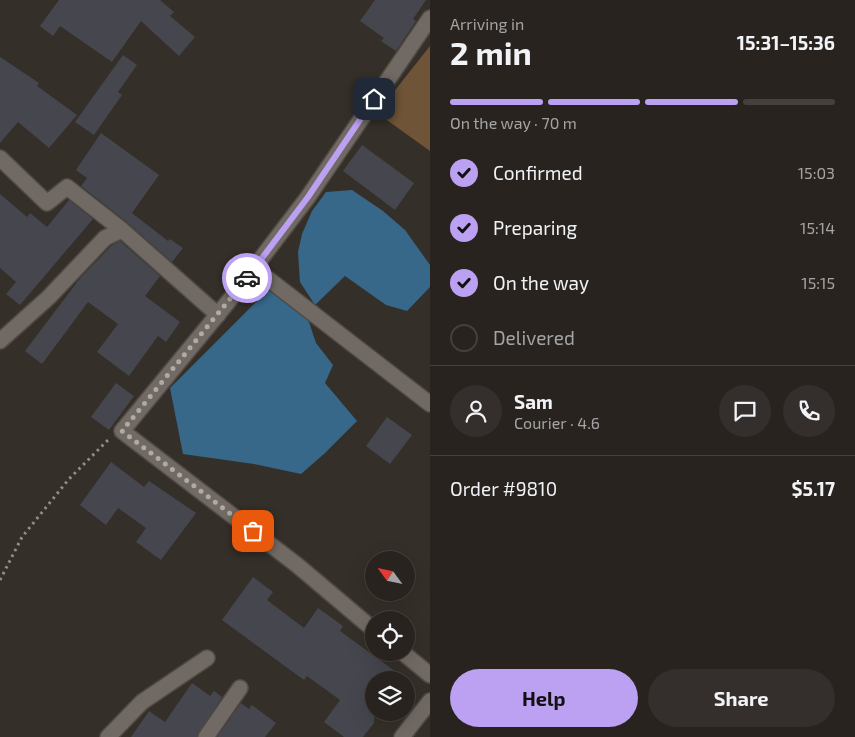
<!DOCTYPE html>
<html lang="en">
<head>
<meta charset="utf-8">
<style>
  :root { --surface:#28231f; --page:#342f2c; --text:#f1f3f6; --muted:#a5a4a4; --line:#44403d; --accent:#bca0f2 }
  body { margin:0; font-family:"Exo 2",sans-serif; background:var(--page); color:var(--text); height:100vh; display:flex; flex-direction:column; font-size:19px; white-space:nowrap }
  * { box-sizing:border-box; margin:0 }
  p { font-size:16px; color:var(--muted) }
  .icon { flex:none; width:28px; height:28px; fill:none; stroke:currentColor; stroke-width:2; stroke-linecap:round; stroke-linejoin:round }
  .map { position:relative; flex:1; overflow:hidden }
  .details { display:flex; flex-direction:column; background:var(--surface); width:425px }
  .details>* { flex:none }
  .needle { width:32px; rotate:303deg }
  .fabs { position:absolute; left:365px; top:551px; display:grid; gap:10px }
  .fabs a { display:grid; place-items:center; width:50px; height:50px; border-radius:50%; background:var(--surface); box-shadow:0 5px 20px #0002,0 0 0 1px var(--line); font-size:25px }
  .pin { position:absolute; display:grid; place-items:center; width:42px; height:42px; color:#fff; margin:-21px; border-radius:10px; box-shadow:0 2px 8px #0006 }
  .courier { position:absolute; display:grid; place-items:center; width:50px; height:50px; margin:-25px; border:4px solid #bca0f2; border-radius:50%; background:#fff; color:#222; box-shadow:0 1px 6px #0007 }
  .head em { font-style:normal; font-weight:700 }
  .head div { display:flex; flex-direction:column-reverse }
  .head { display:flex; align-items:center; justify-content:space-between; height:85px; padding:0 20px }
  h1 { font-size:32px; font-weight:700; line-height:38px }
  .bar { display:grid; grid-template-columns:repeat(4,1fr); gap:8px 5px; align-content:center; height:60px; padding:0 20px }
  .bar i { height:6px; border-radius:4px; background:var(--line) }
  .bar .on { background:var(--accent) }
  .bar p { grid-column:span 4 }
  .line { display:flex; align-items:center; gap:12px; padding:0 20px; border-top:1px solid var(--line) }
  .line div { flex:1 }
  .round { display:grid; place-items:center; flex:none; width:52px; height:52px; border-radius:26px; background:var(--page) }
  ol { padding:0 20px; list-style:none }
  li { display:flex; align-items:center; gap:15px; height:55px }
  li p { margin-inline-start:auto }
  li .icon { padding:5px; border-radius:50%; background:var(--accent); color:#111; stroke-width:4 }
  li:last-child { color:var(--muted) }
  li i { width:28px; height:28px; border:2px solid var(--line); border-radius:50% }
  .action { display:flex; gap:10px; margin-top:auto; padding:10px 20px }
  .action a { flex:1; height:58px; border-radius:30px; background:var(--accent); color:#111; font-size:20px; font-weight:700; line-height:58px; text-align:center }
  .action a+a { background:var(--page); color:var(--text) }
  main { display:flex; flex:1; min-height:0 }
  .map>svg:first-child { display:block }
  .green { fill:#6f5437 }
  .water { fill:#376789 }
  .building { fill:#46464e }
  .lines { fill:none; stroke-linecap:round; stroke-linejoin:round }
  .street-casing { stroke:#504a45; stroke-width:18 }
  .path { stroke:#928d88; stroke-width:3; stroke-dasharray:2.5 4; stroke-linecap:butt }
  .street { stroke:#716a64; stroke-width:15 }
  .done { stroke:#afaaa5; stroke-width:5; stroke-dasharray:0 9 }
  .route { stroke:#bca0f2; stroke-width:6 }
</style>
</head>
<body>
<main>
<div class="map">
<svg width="430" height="737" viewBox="0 0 430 737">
  <rect width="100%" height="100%" fill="#352f29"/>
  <!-- green -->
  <path class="green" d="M430 46V151L377 113Z"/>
  <!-- water -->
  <path class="water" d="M352 190 383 211 405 230 430 265V287L407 311 386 305 345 276 315 305 300 282 298 252 302 234 312 211 326 192Z
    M268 290 291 293 308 319 316 343 333 365 325 383 357 421 325 453 301 474 254 464 183 454 170 388Z"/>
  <!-- building -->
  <path class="building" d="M59 0H160L174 12 170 16 195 37 179 56 141 21 112 62 60 26 53 36 40 26Z
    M375 0H426L413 19 416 21 396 51 381 41 384 38 360 21Z
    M123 55 137 65 118 92 122 95 94 135 75 122Z
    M0 57 39 83 37 86 77 115 49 148 18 122 0 143Z
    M101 133 159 175 132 213 168 241 170 239 183 248 172 262 128 223 81 186 87 178 76 170Z
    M362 145 414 183 395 210 343 171Z
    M0 194 27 217 30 213 47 227 69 200 93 219 20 305 6 294 16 282 0 268Z
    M120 241 160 276 145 296 180 322 166 342 158 336 129 376 97 352 118 324 88 302 42 364 25 351 81 277 111 246Z
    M116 383 134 396 109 430 91 417Z
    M387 417 412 435 390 464 366 446Z
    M111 462 144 487 149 481 196 513 161 560 136 542 146 528 118 508 106 525 80 505Z
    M253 577 273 592 267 600 304 628 318 608 343 626 340 631 407 680H374V723L363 737H344L324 722 340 700 307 676 304 680 222 620Z
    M192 683 210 696 214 691 222 697 197 737H131L149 711 165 722Z
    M241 703 249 709 252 705 276 723 265 737H217Z"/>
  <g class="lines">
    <!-- street casing -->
    <g class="street-casing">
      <path id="street" d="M0 158 47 203 67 187 122 230 218 315
        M254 268 430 404
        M0 341 49 297 105 238 122 230
        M374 630 297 565 122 431 228 302 308 197 430 18
        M402 652 430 675
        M108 737 142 702 207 658
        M206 737 240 688
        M402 737 430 701"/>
    </g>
    <!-- path -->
    <path class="path" d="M0 580 22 537 69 479 109 439"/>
    <!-- street -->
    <use href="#street" class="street"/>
  </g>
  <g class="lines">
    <!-- done -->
    <path class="done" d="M247 278 122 431 253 531"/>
    <!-- route -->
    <path class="route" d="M247 278 308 197 374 99"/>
  </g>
</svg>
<div class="fabs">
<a><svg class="needle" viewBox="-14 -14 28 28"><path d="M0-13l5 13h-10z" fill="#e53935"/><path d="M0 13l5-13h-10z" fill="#a5a4a4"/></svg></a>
<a><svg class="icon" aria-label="locate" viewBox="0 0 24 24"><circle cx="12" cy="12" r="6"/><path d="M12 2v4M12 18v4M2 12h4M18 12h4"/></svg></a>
<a><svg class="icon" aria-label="layers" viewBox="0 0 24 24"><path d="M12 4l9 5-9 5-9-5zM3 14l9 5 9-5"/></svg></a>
</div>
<div class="pin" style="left:253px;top:531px;background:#ea580c"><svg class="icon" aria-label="bag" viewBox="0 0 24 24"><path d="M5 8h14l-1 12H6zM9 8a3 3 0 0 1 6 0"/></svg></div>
<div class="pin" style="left:374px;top:99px;background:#1f2937"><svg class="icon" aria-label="home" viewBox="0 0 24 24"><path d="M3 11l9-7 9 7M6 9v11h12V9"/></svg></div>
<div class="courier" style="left:247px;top:278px"><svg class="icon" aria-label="car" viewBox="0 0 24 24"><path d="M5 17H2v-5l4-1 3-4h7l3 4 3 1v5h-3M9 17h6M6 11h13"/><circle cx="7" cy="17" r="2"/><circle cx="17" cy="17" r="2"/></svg></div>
</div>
<section class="details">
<div class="head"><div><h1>2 min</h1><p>Arriving in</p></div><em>15:31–15:36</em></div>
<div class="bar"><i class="on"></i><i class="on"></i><i class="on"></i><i></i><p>On the way · 70 m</p></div>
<ol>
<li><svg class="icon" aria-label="check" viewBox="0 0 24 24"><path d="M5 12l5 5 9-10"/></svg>Confirmed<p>15:03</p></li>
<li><svg class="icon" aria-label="check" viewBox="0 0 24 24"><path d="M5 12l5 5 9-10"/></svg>Preparing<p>15:14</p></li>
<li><svg class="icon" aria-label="check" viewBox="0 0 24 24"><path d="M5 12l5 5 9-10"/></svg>On the way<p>15:15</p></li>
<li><i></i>Delivered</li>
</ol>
<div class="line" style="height:90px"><a class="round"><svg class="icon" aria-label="person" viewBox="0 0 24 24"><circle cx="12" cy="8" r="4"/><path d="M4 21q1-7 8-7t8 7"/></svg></a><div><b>Sam</b><p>Courier · 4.6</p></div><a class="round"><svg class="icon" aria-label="chat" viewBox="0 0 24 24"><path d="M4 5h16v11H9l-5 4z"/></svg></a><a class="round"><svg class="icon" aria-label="phone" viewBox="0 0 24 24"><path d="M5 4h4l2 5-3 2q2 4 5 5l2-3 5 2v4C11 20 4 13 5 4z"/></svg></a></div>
<div class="line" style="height:65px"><div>Order #9810</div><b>$5.17</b></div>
<div class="action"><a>Help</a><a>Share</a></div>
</section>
</main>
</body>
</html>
